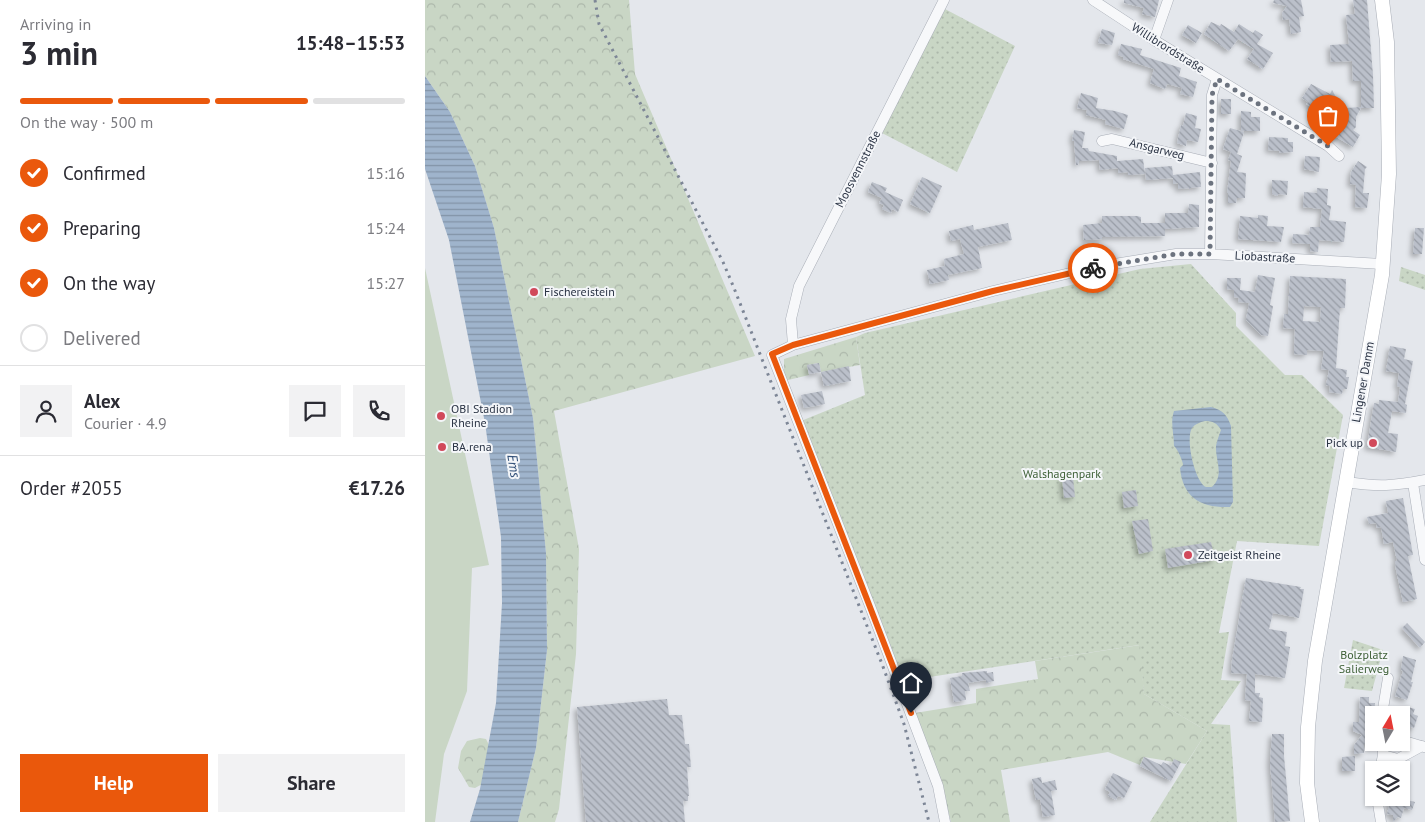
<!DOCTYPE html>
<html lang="en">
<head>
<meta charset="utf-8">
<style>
  :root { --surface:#fff; --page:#f2f2f3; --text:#2b2b33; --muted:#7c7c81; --line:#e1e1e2; --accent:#ea580c }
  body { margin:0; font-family:"PT Sans",sans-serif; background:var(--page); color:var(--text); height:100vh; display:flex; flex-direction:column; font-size:19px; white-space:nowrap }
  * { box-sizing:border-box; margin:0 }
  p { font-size:16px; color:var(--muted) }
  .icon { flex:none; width:28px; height:28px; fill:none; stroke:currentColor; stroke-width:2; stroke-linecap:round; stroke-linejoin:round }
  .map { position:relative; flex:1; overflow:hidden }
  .sheet { display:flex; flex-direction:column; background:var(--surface); width:425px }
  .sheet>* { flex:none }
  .needle { width:32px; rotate:10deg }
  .fabs { position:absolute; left:940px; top:706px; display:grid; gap:10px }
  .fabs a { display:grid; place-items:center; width:45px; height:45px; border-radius:0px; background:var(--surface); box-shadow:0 1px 4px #0004; font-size:25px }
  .pin { position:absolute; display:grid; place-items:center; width:42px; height:42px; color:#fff; margin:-51px -21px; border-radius:50% 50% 50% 0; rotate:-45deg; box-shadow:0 0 5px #0007 }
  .pin .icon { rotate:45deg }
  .courier { position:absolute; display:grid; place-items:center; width:50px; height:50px; margin:-25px; border:4px solid #ea580c; border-radius:50%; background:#fff; color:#222; box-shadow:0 1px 6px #0007 }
  .headline em { font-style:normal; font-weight:800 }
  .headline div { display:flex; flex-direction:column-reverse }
  .headline { display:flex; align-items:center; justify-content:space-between; height:85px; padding:0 20px }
  h1 { font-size:32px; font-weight:800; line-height:38px }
  .bar { display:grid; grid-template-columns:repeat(4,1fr); gap:8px 5px; align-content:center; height:60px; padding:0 20px }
  .bar i { height:6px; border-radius:4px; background:var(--line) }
  .bar .on { background:var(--accent) }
  .bar p { grid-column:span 4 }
  .line { display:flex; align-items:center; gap:12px; padding:0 20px; border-top:1px solid var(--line) }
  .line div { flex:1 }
  .round { display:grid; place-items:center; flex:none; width:52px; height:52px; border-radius:0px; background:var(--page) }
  ol { padding:0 20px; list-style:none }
  li { display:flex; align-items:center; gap:15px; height:55px }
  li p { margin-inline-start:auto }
  li .icon { padding:5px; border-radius:50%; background:var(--accent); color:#fff; stroke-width:4 }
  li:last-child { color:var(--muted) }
  li i { width:28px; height:28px; border:2px solid var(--line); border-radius:50% }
  .primary-button { display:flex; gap:10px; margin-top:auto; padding:10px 20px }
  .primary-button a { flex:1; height:58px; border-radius:0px; background:var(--accent); color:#fff; font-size:20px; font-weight:800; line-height:58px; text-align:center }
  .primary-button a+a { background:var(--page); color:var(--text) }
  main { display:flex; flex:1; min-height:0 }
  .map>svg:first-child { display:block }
  .green { fill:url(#green-dots) }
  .forest { fill:url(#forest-crowns) }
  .pitch { fill:#c9d6c5 }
  .water { fill:url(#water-rules); fill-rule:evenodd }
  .building { fill:url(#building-back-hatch); fill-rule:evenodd; filter:url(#shadow) }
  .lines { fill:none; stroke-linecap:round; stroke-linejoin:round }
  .street-casing { stroke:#a9aeb7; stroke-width:11 }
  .secondary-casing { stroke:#a9aeb7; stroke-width:15 }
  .street { stroke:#f7f8fa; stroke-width:10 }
  .secondary { stroke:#fff; stroke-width:14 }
  .rail { stroke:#7d8696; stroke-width:3; stroke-dasharray:2.5 5; stroke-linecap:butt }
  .done { stroke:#6c737f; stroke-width:5; stroke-dasharray:0 9 }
  .route { stroke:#ea580c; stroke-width:6 }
  .poi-dot { fill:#d1495b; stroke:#f4f6f9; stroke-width:2 }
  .labels { text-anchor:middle; stroke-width:4; stroke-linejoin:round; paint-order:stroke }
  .street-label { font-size:12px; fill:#2b3445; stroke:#f4f6f9 }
  .poi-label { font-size:12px; fill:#2b3445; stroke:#f4f6f9; text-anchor:start }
  .park-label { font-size:12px; fill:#3f6138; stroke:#f4f6f9 }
  .water-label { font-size:14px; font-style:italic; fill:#34527a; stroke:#f4f6f9 }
</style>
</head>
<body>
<main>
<section class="sheet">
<div class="headline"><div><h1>3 min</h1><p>Arriving in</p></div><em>15:48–15:53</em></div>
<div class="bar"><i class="on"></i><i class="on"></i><i class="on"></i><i></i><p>On the way · 500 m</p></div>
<ol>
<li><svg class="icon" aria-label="check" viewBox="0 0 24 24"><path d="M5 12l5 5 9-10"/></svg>Confirmed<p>15:16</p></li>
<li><svg class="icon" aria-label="check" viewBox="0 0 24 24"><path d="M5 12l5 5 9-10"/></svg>Preparing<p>15:24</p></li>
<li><svg class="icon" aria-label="check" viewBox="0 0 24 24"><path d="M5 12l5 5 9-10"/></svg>On the way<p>15:27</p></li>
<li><i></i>Delivered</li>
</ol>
<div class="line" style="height:90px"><a class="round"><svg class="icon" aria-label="person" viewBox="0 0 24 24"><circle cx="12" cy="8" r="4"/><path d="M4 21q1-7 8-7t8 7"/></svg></a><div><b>Alex</b><p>Courier · 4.9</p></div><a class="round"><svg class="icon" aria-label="chat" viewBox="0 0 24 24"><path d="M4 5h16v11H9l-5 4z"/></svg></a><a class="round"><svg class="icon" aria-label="phone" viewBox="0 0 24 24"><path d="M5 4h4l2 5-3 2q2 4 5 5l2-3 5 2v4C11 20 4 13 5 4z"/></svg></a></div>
<div class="line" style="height:65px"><div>Order #2055</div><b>€17.26</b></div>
<div class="primary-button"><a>Help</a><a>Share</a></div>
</section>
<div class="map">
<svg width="1000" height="822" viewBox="0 0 1000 822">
  <defs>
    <pattern id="green-dots" width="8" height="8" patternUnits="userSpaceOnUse" patternTransform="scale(1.25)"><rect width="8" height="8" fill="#c9d6c5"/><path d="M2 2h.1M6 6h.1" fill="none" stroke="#adb8ab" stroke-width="1.8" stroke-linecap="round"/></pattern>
    <pattern id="forest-crowns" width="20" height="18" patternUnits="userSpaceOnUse" patternTransform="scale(1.25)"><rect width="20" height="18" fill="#c9d6c5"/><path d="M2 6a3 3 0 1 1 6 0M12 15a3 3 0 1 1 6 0" fill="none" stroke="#adb8ab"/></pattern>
    <pattern id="water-rules" width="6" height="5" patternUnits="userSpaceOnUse" patternTransform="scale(1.25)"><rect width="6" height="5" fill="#9fb4cc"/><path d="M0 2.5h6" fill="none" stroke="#8293a7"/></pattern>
    <pattern id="building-back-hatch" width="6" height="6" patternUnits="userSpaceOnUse" patternTransform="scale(1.25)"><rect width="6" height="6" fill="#bbc0ca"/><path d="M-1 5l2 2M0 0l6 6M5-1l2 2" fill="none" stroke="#989da6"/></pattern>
    <filter id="shadow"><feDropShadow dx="-3" dy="3" stdDeviation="2.5" flood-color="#0004"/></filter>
  </defs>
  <rect width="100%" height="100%" fill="#e4e7ec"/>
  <!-- green -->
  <path class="green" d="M520 9 590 46 532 172 457 133Z
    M766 264 811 313V326L860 375H877L918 415 894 546 812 541 794 633 804 632 796 680 816 681 786 724 805 725 812 822H725L782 731 719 694 714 645 478 681 376 421 440 395 431 337 440 333 715 269Z
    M976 267 1000 275V290L974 281Z
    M928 640 958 650 947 691 919 688Z"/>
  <!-- forest -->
  <path class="forest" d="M0 0H204L210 74 330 356 129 411 154 549 151 654 134 809 130 822H93L111 748 122 650 121 553 108 418 69 228 50 166 25 112 0 76Z
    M431 337 435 365 396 372 394 363 382 365 384 375 359 381V359Z
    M715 645 719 694 782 731 761 764 719 757 715 765 683 752 576 770 585 822H526L516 784 490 713 551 703V689L613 679 610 661Z
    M55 738 61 739 66 749 59 783 50 788 44 787 33 768 36 751 42 741Z"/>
  <!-- pitch -->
  <path class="pitch" d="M0 268 64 565 47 568 42 691 19 754 10 822H0Z"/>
  <!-- water -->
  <path class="water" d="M0 76 25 112 50 166 69 228 108 418 121 553 122 650 111 748 93 822H45L55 789 71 703 77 603 76 537 60 423 24 240 0 169Z
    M786 407C798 410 802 415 806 426L808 502 805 507C776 508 758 498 755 468L758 465C758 461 752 448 749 446 749 433 745 423 749 411ZM780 421C788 421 792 423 796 430 794 435 792 441 791 446 790 460 800 475 787 487H781C770 482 760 439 767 428 770 424 775 422 780 421Z"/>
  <!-- building -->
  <path class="building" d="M699 0H734L730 17 717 14 719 8 699 3Z
    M849 0H876L879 16 874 17 876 32 866 34 864 19 858 20 857 13 862 6 848 3Z
    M928 0H942L948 75 949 108H936L931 117V127L928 130 935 135 928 147 888 123 895 112 881 104 883 102 877 98 886 84 905 94 907 90 912 99 906 109 936 107V81H928L927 61 906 62 905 45 924 44 921 15 930 14Z
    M786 22 795 26 796 24 809 32 814 24 828 33 830 30 838 35 832 44 848 53 838 69 822 59 829 49 813 39 804 51 779 34Z
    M763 25 777 33 771 43 757 35Z
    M677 29 690 33 687 45 673 43Z
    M696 44 717 49 715 55 756 68 754 76 772 82 768 97 755 94 757 88 742 84 740 89 725 83 729 69 698 59V57L693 55Z
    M656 93 673 98 671 108 690 111 703 115 699 129 680 124 681 120 661 115 662 110 652 108Z
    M796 99H806V114H796Z
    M816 111 826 112V117H835V131H816Z
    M761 113 772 116 770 128 776 129 773 142 762 140 761 146 752 143 756 125 758 126Z
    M805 128 819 132 812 154 817 156 812 172 821 173 820 198H812L811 203H803V193H802L806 161 803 160 806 152 798 149Z
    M649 130 660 132 657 148H663L664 151 692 156V161L718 159 720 174 703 175V172L693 173V168L675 170 674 160 654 161 653 165H651L649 141H647Z
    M844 137 863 138V142H868V152L854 153 855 151 843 150Z
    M880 156 895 157 894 172 879 169Z
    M933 161 942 167 940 169 938 193H944L942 208 930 207 931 185 925 184 926 172Z
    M747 166 748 175 775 172 776 187 753 189V183L748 184V178L721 180 720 168Z
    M497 177 517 186 505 213 485 204Z
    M847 180 863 181 862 195 854 194 852 196 847 194Z
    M447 182 462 188 460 192 478 200 473 212 467 209 466 213 457 209 459 205 454 203 457 198 443 192Z
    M892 188 903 189 902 205 906 206 904 220 921 222 919 242 894 240 893 252 885 251V244L867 243 868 234 884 235 885 227H895L897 209 878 207 879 192 892 193Z
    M764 204 774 205V227L740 229V236L677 237V239L659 240 658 225 677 223V216H712L716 217V223H740V213H763Z
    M833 215 843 216 842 226 859 227 856 242 813 239 815 216 833 218Z
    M583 223 587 240 553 247 557 268 523 275 524 280 505 284 502 270 520 266 519 259 539 254 535 239 526 241 524 231 548 225 549 230Z
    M990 228H999L997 254H988Z
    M833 275 850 278 845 305 848 306 843 336 836 335 821 320 824 303 813 302 814 298 809 297V290L802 289V278H816L815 290 830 292Z
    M865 276 921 279 920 308H915L911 368 922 370 921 377H924L922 389H918L917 394 904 392 905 386 901 385 904 370 896 369 899 351 882 350V355L869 354 870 329 858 328 859 314H863ZM879 306 896 307 895 322 878 321Z
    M965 346 981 349 979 359 988 361 980 404 982 405 981 413 967 411 963 433 973 434 971 452 942 447 949 403 954 404V400L973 402 975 387 972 386 974 373 961 371Z
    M394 363 396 372 424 366 426 381 399 386 396 372 384 374 382 365Z
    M397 391 400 404 379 408 376 395Z
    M648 477 650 497 639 498 637 478Z
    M711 490 713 506 699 508 697 492Z
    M978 498 988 555 983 556 992 599 978 602 971 570 970 561H972L968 542 959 544 956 527 952 528 951 523 944 524 942 517 963 513 961 501Z
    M723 519 728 551 714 554 707 521Z
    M786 542 790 560 743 568 740 549Z
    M821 578 876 587 875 589H879L874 618 848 613 844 629 862 632 860 646 865 647 860 678 830 674V693H835L834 697 838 698 837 722 824 721 826 701 820 700 822 674 806 673 807 660Z
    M982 623 1000 642 995 648 977 628Z
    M978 656 991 660 986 682H988L982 700 970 696 978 671 976 670Z
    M562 671V673L568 672 569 681 561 683V680L543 683 545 691H540L541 700 529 702 525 678 537 676V673Z
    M935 697H944V703H950L948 734 949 736 947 744H939V753L929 754V745L937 735 928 731V722H934Z
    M242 699 244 715H257L260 744H264L266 767H262L264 796H263V801H258L260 822H161L152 707Z
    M983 707 990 709 988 714 993 716 989 728 979 725Z
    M847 734H859V756L865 821 850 822 845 763Z
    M930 756V771H917V757Z
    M719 757 736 765 738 762 746 766 749 759 756 762 746 781 715 766Z
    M688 773 707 782 699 798 693 796 691 800 683 796 685 792 680 789Z
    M616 777 617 783 630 780 632 790 626 791 630 815 618 817 615 799 611 800 607 779Z
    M978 799 990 802 987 810 979 808 976 818 973 817 968 822V815L962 814 965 801 977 804Z"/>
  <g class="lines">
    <!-- street casing -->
    <g class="street-casing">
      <path id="street" d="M668 0 729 40 903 146 914 156
        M729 40 743 0
        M677 141 687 139 787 163
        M785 254 787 95 792 79
        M368 345 366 319 374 286 519 0
        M922 482C952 487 970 486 1000 480
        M988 483 1000 560
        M957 715 963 678
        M976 740 999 747
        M958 755 973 759 997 746
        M955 770 958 755V742
        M952 798 956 822
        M520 822 513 786 445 606 347 355 368 345 568 291 671 267 751 254H785L957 264"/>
    </g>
    <!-- secondary casing -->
    <g class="secondary-casing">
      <path id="secondary" d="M887 822 882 783 883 727 890 661 957 275 964 174 962 42 957 0"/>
    </g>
    <!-- street -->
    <use href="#street" class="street"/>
    <!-- secondary -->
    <use href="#secondary" class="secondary"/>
    <!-- rail -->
    <path class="rail" d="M170 0 174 24 298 262 309 288 457 664 479 724 504 822"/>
  </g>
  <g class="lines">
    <!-- done -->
    <path class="done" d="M668 268 751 254H785L787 95 792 79 903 146"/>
    <!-- route -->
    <path class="route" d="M486 713 347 354 368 345 568 291 668 268"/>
  </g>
  <!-- markers -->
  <g class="poi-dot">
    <circle cx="109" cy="292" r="5"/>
    <circle cx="16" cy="416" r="5"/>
    <circle cx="948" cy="443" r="5"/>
    <circle cx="17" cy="447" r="5"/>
    <circle cx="763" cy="555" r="5"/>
  </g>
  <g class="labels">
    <!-- street labels -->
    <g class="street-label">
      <text transform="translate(743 48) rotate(32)" y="4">Willibrordstraße</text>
      <text transform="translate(732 149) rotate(14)" y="4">Ansgarweg</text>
      <text transform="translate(433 169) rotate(-63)" y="4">Moosvennstraße</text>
      <text transform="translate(840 257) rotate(3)" y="4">Liobastraße</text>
      <text transform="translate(938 382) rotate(-80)" y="4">Lingener Damm</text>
    </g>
    <!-- poi labels -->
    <g class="poi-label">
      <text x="119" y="296">Fischereistein</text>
      <text x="26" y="413">OBI Stadion<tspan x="26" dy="14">Rheine</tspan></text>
      <text x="938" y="447" text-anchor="end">Pick up</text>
      <text x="27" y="451">BA.rena</text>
      <text x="773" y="559">Zeitgeist Rheine</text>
    </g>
    <!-- park labels -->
    <g class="park-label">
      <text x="637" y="478">Walshagenpark</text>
      <text x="939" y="659">Bolzplatz<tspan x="939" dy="14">Salierweg</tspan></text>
    </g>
    <!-- water labels -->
    <g class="water-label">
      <text transform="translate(89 466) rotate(81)" y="5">Ems</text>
    </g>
  </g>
</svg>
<div class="fabs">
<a><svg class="needle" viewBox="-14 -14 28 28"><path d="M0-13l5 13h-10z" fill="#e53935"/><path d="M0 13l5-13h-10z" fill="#7c7c81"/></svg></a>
<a><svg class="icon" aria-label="layers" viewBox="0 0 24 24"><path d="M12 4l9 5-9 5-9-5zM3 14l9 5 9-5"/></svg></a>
</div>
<div class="pin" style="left:903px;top:146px;background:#ea580c"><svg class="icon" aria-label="bag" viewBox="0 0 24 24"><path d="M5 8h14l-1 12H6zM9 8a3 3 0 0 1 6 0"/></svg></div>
<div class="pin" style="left:486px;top:713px;background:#1f2937"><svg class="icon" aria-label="home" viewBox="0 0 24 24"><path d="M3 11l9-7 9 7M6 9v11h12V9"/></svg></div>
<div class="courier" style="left:668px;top:268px"><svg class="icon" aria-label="bike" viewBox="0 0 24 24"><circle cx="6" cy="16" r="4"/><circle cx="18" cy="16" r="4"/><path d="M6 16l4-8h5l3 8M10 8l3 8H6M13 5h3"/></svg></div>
</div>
</main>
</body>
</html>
